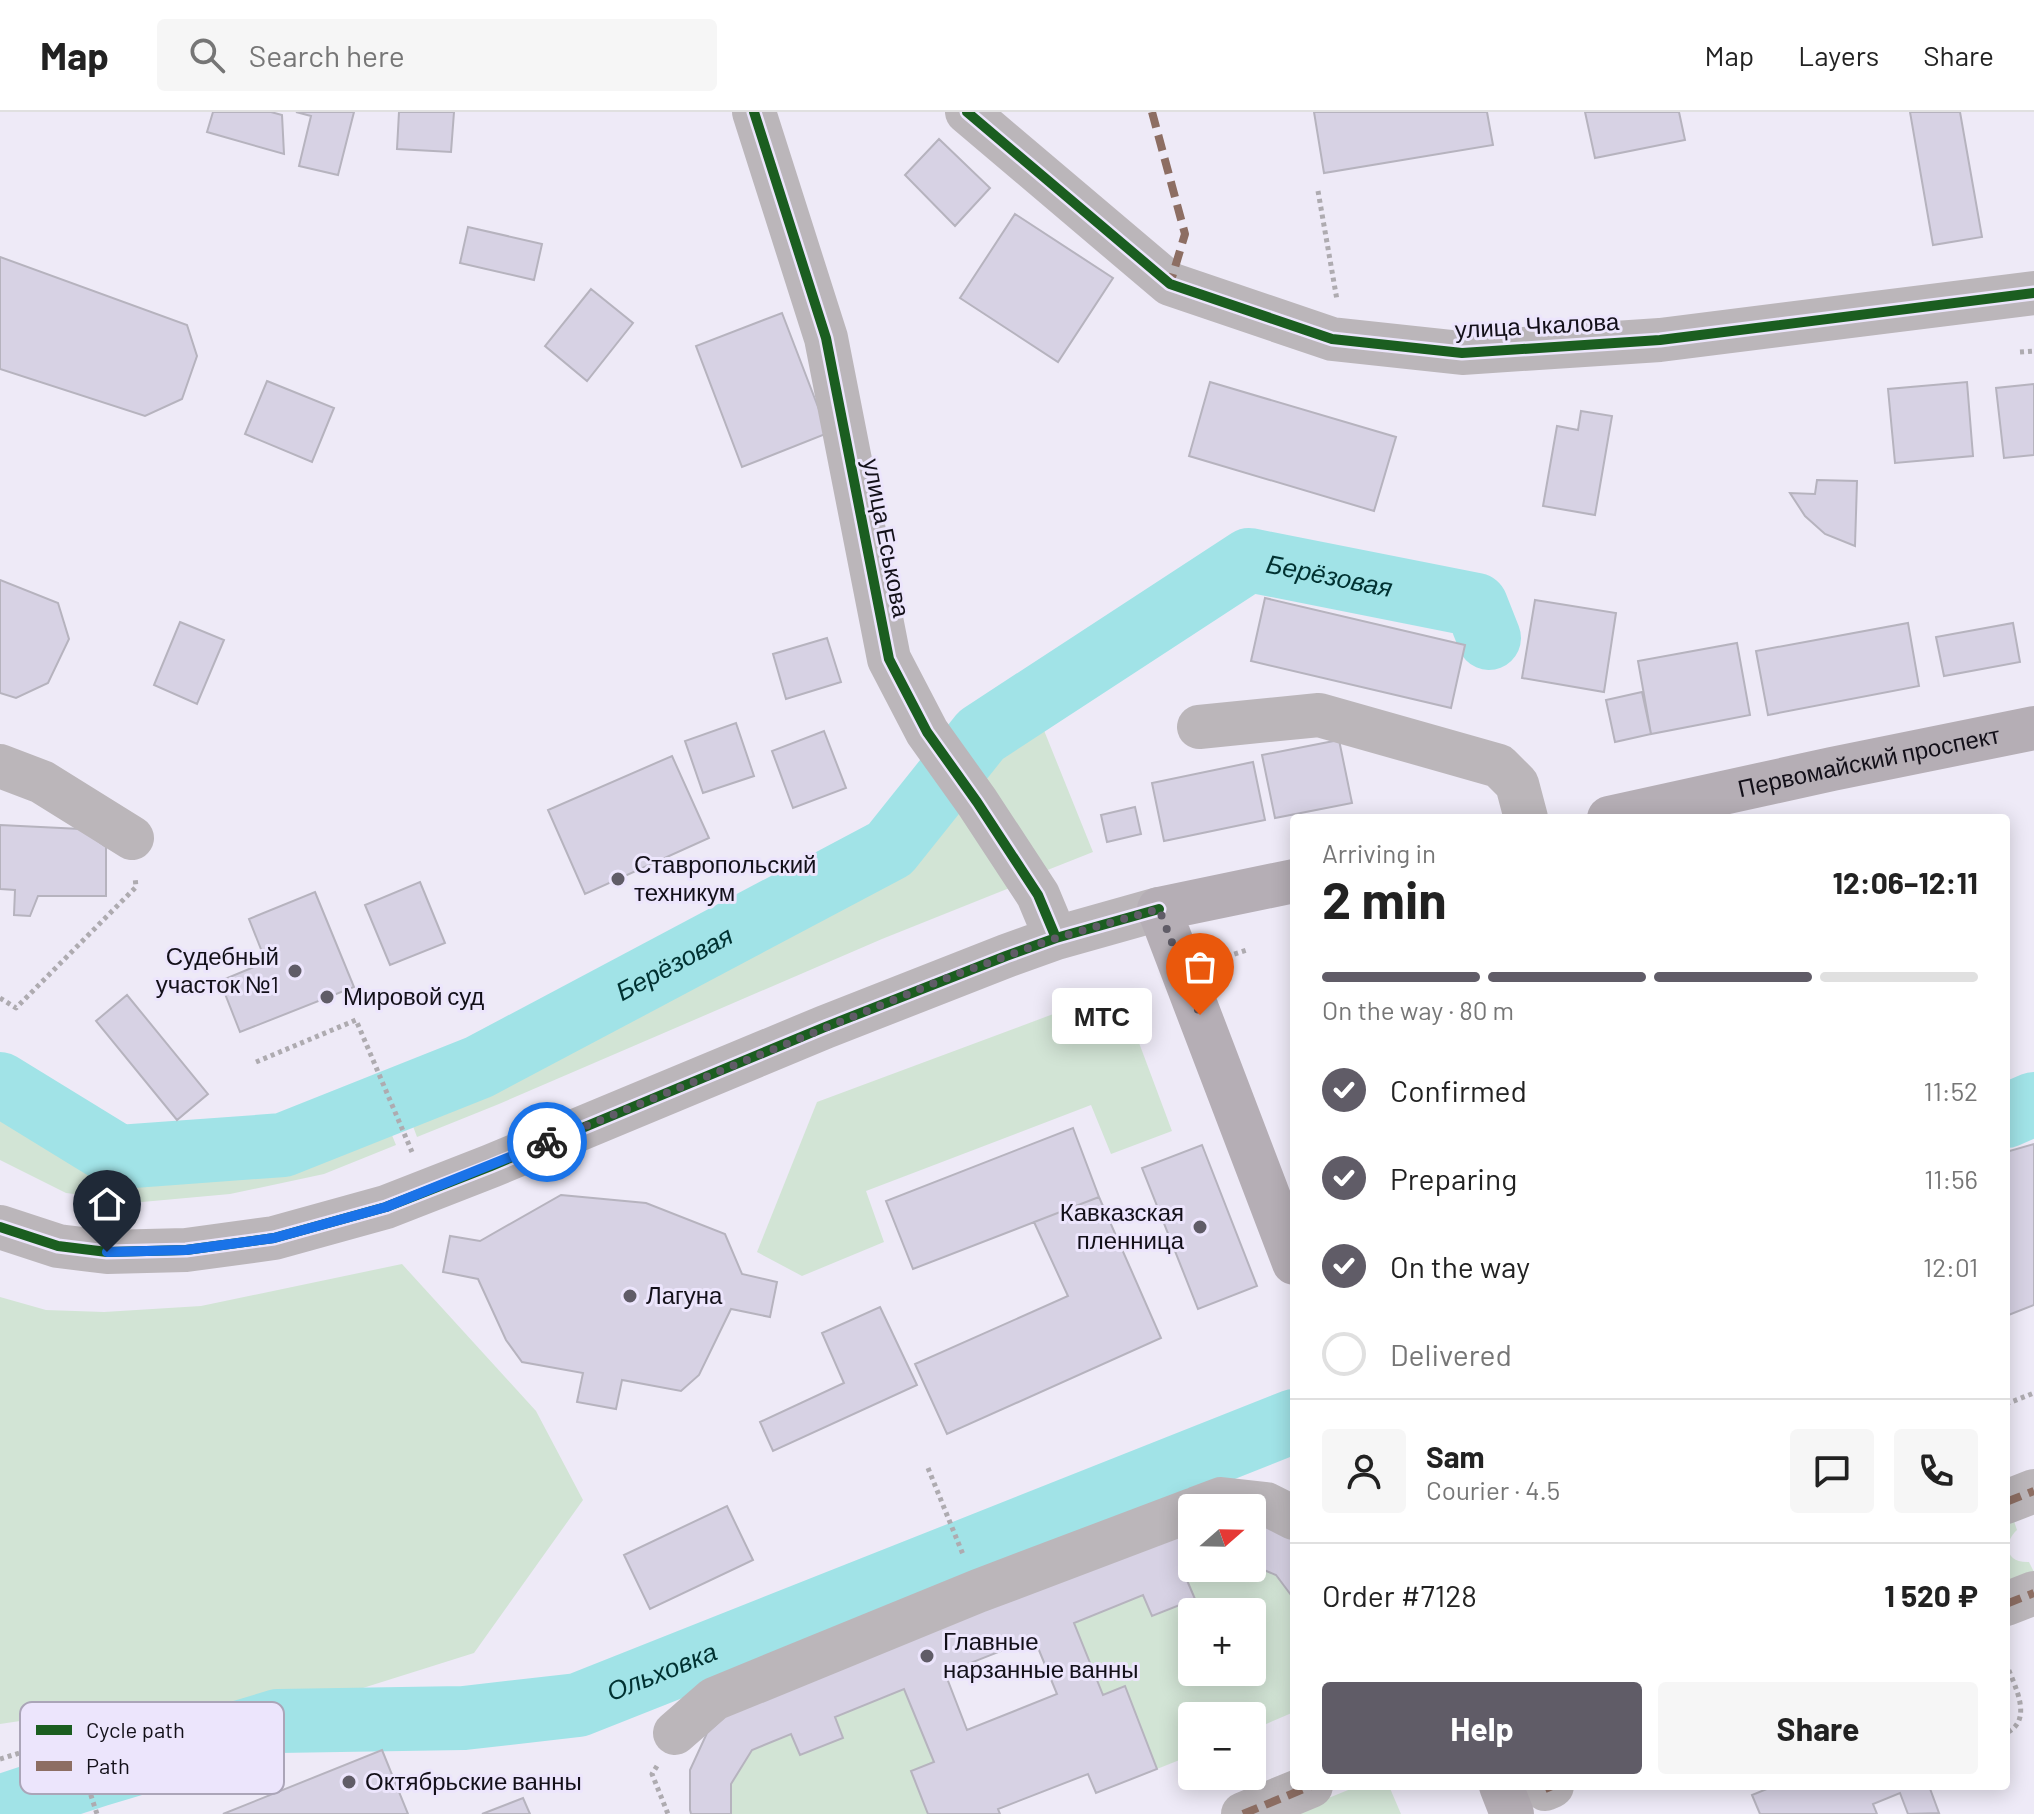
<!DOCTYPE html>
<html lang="en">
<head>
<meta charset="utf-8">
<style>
  :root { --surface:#fff; --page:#f6f6f6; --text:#222; --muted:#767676; --line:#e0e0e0; --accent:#605c67 }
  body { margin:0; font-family:Barlow,sans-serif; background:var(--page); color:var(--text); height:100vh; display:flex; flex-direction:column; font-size:30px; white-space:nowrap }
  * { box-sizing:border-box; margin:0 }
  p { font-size:26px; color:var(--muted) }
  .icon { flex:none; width:44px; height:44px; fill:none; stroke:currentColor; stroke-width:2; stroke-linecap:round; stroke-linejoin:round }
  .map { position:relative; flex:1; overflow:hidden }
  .panel { position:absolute; left:1290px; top:702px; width:720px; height:976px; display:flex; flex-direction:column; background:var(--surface); border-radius:8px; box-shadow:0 4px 20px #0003 }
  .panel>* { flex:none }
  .needle { width:52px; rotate:70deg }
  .buttons { position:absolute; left:1178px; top:1382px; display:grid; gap:16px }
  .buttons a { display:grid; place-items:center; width:88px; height:88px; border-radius:8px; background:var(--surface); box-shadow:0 4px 20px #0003; font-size:40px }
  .pin { position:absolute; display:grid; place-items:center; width:68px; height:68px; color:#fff; margin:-82px -34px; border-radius:50% 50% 50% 0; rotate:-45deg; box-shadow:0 0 8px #0007 }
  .pin .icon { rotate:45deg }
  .courier { position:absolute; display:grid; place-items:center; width:80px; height:80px; margin:-40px; border:6px solid #1a73e8; border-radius:50%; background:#fff; color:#222; box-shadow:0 2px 10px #0007 }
  .bubble { position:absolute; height:56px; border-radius:8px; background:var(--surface); box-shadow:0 4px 20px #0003; font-size:26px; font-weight:700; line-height:56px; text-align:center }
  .headline em { font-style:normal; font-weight:700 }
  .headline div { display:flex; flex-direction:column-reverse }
  .headline { display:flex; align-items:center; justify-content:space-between; height:136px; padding:0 32px }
  h1 { font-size:52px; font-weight:700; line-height:60px }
  .bar { display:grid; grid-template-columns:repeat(4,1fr); gap:12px 8px; align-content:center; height:96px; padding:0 32px }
  .bar i { height:10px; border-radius:6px; background:var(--line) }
  .bar .active { background:var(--accent) }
  .bar p { grid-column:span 4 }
  .line { display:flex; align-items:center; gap:20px; padding:0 32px; border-top:2px solid var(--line) }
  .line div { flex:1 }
  .round { display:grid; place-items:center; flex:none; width:84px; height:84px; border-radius:8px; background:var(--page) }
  ol { padding:0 32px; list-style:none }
  li { display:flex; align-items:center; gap:24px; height:88px }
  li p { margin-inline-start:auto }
  li .icon { padding:8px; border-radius:50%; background:var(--accent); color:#fff; stroke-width:4 }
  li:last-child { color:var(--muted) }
  li i { width:44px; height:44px; border:4px solid var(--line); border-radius:50% }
  .primary-button { display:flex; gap:16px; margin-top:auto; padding:16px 32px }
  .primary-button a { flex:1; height:92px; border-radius:8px; background:var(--accent); color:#fff; font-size:32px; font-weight:700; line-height:92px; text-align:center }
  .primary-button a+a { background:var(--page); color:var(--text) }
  header { display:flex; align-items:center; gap:48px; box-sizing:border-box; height:112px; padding:0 40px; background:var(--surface); border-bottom:2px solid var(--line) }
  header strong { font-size:38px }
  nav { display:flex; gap:44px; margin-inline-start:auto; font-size:28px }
  .search { width:560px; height:72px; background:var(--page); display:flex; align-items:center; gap:20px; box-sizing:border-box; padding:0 28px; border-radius:8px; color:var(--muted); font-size:30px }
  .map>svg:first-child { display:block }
  .green { fill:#d2e4d5; fill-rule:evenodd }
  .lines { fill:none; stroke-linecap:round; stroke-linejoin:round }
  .river { stroke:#a1e3e7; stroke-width:64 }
  .building { fill:#d7d2e4; stroke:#b6b3be; stroke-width:2; fill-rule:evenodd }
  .path { stroke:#aeabb0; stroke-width:5; stroke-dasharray:4 4; stroke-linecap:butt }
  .minor { stroke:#bbb6ba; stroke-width:44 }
  .major { stroke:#b5aeb5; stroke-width:44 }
  .quiet { stroke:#8d6e63; stroke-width:8; stroke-dasharray:16 8; stroke-linecap:butt }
  .cycleway-casing { stroke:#ece5fc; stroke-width:15 }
  .cycleway { stroke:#1b5e20; stroke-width:10 }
  .done { stroke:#605c67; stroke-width:8; stroke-dasharray:0 14.4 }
  .route { stroke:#1a73e8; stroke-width:10 }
  .poi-dot { fill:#605c67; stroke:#ece5fc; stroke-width:3 }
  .labels { text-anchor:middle; stroke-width:6; stroke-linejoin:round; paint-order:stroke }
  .street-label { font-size:24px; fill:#131019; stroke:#ece5fc }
  .poi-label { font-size:24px; fill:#131019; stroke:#ece5fc; text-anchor:start }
  .water-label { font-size:26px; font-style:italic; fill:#003131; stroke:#ece5fc }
  .key { fill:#ece5fc; stroke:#aba5b8; stroke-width:2 }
  .key-label { font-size:22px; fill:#131019 }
</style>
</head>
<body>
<header>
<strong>Map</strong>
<div class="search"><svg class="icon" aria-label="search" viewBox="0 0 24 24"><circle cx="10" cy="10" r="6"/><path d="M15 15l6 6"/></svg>Search here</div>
<nav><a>Map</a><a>Layers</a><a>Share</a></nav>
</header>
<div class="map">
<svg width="2034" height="1702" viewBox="0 0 2034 1702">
  <rect width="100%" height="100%" fill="#eeeaf7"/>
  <!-- green -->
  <path class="green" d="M1039 606 1093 740 1045 759 975 659 990 638Z
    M954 678 1017 773 882 827 499 992 417 1025 407 998 487 965 895 749Z
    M1099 885 1126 896 1172 1019 1111 1042 1091 993 866 1079 884 1130 802 1164 757 1140 817 990Z
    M0 985 118 1055 290 1044 385 1006 396 1033 324 1062 230 1082 142 1090 66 1081 0 1048Z
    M402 1152 536 1299 583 1388 474 1541 347 1581 194 1602H67L0 1612V1185L46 1198 104 1200 201 1194Z
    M2013 1406 2017 1418C2002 1432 2006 1451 2029 1450L2034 1460 2006 1472V1409Z
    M1252 1453 1276 1463 1294 1487V1600L1252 1618V1604H1192V1643L1157 1657 1125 1575 1103 1583 1074 1511 1143 1483 1152 1503 1194 1487 1186 1466 1212 1456H1252ZM1192 1500H1252V1560H1192Z
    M904 1577 934 1650 911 1659 928 1702H731V1672L752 1638 791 1622 801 1642 843 1626 835 1605Z
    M1358 1674H1389L1401 1702H1289Z"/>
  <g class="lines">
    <!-- river -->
    <g class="river">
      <path id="s1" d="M0 972 119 1045 283 1033 479 955 890 737 981 623 1249 448 1476 493 1489 526"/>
      <path d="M2006 1004 2034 992"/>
      <path id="s2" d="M0 1695 97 1663 278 1609 464 1606 578 1593 1294 1309"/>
    </g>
  </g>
  <!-- building -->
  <path class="building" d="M213 0H271L282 3 284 42 207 20Z
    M296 0H354L338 63 299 54 311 4Z
    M399 0H454L451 40 397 37Z
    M1314 0H1487L1493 33 1324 61Z
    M1585 0H1679L1685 28 1595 46Z
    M1910 0H1960L1982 125 1933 133Z
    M939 27 990 76 955 114 905 63Z
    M1015 102 1113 166 1058 250 960 186Z
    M468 115 542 132 534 168 460 151Z
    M0 145 187 213 197 244 182 287 145 304 0 257Z
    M591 177 633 211 587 269 545 234Z
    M782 201 828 321 742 355 696 234Z
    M267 269 334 296 312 350 245 322Z
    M1210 270 1396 325 1374 399 1189 344Z
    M1967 270 1973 344 1895 351 1888 277Z
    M2034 272V343L2004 346 1996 276Z
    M1581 299 1612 304 1595 403 1543 394 1557 314 1578 318Z
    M1817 368 1857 369 1855 434 1825 422 1805 404 1790 381 1815 382Z
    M0 468 58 491 69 527 48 571 16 586 0 581Z
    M1265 486 1465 533 1451 596 1251 549Z
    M1535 488 1616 501 1604 580 1522 566Z
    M180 510 224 528 197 592 154 573Z
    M1908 511 1919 574 1768 603 1756 539Z
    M2013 511 2020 550 1944 564 1936 525Z
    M827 526 841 570 786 587 773 542Z
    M1737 531 1750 603 1651 622 1638 549Z
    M1642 580 1651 622 1615 630 1606 588Z
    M736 611 754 664 703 681 685 629Z
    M824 619 846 676 793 696 772 639Z
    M1339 628 1352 691 1275 706 1262 643Z
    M672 644 709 726 585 782 548 698Z
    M1253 650 1265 708 1164 729 1152 671Z
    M1135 695 1141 722 1107 730 1101 703Z
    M0 713 81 717 106 735V784H38L30 804 14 803 15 778 0 777Z
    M420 770 445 831 390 853 365 793Z
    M315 780 354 875 240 920 220 869 266 850 249 807Z
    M127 883 208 982 177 1008 96 909Z
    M1073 1016 1099 1085 913 1157 886 1089Z
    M2034 1032V1193L2006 1204V1040Z
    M1202 1033 1257 1174 1198 1197 1142 1056Z
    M561 1083 646 1091 725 1122 742 1162 777 1170 770 1205 731 1197 699 1263 681 1279 622 1268 616 1297 577 1290 583 1261 522 1250 506 1228 478 1167 443 1160 450 1124 480 1129Z
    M1099 1085 1161 1226 947 1322 915 1252 1068 1184 1034 1110Z
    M880 1195 917 1273 773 1339 760 1310 844 1271 822 1221Z
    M727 1394 753 1448 650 1497 624 1443Z
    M1252 1404 1294 1419V1487L1276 1463 1252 1453Z
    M1192 1414V1456H1212L1186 1466 1195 1487 1152 1504 1143 1483 1074 1511 1103 1583 1125 1574 1157 1657 1096 1681 1088 1662 998 1697 1000 1702H928L911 1659 934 1650 904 1577 835 1605 843 1626 800 1643 791 1622 752 1638 731 1672V1702H691L690 1698V1658L707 1621 735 1595ZM1034 1526 1057 1582 967 1618 945 1561Z
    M382 1638 408 1702H223Z
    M1774 1674H1929L1939 1701 1908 1702 1900 1681 1873 1692 1877 1702H1760L1752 1683Z
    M523 1686 530 1702H482Z"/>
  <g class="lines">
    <!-- path -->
    <path class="path" d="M1318 79 1337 188
      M2020 240 2034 239
      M1219 847 1247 838
      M0 886 16 896 136 775 135 765
      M256 950 356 908 412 1040
      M2006 1292 2034 1281
      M928 1356 964 1445
      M2006 1551C2015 1575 2034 1608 2006 1621
      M0 1647 72 1625 97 1702
      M657 1654 652 1662 668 1702"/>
    <!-- minor -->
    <path class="minor" d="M754 0 826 226 889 547 927 620 977 690 1038 783 1056 826
      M967 0 1170 172 1332 227 1462 241 1660 228 2034 181
      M1199 615 1319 603 1499 654 1517 672 1526 706
      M0 654 42 670 132 726
      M0 1115 58 1134 107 1140 186 1138 274 1126 386 1095 491 1054 825 915 1006 844 1056 826 1159 797
      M2006 1390 2034 1379
      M1197 1396 1221 1387 1266 1392 1294 1406
      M2006 1492 2034 1481
      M675 1621 714 1587 978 1479 1192 1398
      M1545 1677 1552 1674
      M1243 1702 1311 1674"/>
    <!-- major -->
    <g class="major">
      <path id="s3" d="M1609 706 1832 657 2034 616"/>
      <path d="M1294 769 1159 797 1294 1151"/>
      <path d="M1501 1674 1512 1702"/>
    </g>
    <!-- quiet -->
    <path class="quiet" d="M1152 0 1185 122 1170 172
      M2006 1390 2034 1379
      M2006 1492 2034 1481
      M1545 1677 1552 1674
      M1243 1702 1311 1674"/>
    <!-- cycleway casing -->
    <g class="cycleway-casing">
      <path id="cycleway" d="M754 0 826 226 889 547 927 620 977 690 1038 783 1056 826
        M967 0 1170 172 1332 227 1462 241 1660 228 2034 181
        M0 1115 58 1134 107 1140 186 1138 274 1126 386 1095 491 1054 825 915 1006 844 1056 826 1159 797"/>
    </g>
    <!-- cycleway -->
    <use href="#cycleway" class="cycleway"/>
  </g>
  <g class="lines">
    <!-- done -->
    <path class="done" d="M547 1030 952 864 1056 826 1159 797 1200 903"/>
    <!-- route -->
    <path class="route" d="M107 1140 186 1138 274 1126 386 1095 547 1030"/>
  </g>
  <!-- markers -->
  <g class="poi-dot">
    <circle cx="618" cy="767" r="8"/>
    <circle cx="295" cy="859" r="8"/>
    <circle cx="327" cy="885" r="8"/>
    <circle cx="1200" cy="1115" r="8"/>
    <circle cx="630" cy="1184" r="8"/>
    <circle cx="927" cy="1544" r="8"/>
    <circle cx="349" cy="1670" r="8"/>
  </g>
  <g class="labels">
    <!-- street labels -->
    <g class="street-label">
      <text transform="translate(1537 214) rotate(-3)" y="8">улица Чкалова</text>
      <text transform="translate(886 426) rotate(79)" y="8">улица Еськова</text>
      <text dy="8" stroke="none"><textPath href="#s3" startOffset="266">Первомайский проспект</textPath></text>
    </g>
    <!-- poi labels -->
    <g class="poi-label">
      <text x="634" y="761">Ставропольский<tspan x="634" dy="28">техникум</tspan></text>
      <text x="279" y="853" text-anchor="end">Судебный<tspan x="279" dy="28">участок №1</tspan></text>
      <text x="343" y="893">Мировой суд</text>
      <text x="1184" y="1109" text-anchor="end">Кавказская<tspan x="1184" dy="28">пленница</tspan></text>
      <text x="646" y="1192">Лагуна</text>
      <text x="943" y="1538">Главные<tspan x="943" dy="28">нарзанные ванны</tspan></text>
      <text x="365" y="1678">Октябрьские ванны</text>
    </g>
    <!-- water labels -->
    <g class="water-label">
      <text dy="9" stroke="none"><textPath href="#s1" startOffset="1528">Берёзовая</textPath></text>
      <text dy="9" stroke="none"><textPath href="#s1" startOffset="736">Берёзовая</textPath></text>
      <text dy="9" stroke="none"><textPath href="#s2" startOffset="682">Ольховка</textPath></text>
    </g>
  </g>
  <!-- legend -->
  <rect x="20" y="1590" width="264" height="92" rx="12" class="key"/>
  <rect x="36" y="1613" width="36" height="10" fill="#1b5e20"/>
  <rect x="36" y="1649" width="36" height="10" fill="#8d6e63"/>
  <g class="key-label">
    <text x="86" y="1626">Cycle path</text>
    <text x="86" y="1662">Path</text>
  </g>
</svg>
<div class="buttons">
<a><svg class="needle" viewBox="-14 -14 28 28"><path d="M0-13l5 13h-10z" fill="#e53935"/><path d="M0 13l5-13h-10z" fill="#767676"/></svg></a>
<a>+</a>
<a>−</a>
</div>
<div class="pin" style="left:1200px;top:903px;background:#ea580c"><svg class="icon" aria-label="bag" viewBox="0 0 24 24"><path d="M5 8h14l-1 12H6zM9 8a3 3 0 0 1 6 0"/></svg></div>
<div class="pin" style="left:107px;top:1140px;background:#1f2937"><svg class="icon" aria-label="home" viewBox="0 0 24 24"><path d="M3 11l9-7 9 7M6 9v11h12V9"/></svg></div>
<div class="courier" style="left:547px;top:1030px"><svg class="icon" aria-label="bike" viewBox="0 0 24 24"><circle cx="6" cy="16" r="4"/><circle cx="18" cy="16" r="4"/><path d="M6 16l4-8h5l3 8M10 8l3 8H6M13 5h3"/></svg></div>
<div class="bubble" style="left:1052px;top:876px;width:100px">МТС</div>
<section class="panel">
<div class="headline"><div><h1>2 min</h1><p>Arriving in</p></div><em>12:06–12:11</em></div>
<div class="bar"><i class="active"></i><i class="active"></i><i class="active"></i><i></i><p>On the way · 80 m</p></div>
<ol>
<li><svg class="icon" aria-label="check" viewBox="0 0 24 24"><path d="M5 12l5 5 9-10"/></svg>Confirmed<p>11:52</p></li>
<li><svg class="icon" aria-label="check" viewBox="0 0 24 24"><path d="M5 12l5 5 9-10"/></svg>Preparing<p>11:56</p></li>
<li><svg class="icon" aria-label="check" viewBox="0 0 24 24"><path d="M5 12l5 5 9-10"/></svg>On the way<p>12:01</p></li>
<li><i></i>Delivered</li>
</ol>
<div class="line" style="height:144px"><a class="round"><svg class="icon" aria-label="person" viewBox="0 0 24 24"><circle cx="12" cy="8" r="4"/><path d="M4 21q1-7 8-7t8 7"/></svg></a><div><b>Sam</b><p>Courier · 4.5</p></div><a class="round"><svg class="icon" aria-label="chat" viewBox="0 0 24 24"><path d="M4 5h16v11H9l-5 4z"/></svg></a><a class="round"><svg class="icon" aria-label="phone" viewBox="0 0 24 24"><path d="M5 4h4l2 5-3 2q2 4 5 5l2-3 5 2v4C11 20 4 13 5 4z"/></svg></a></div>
<div class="line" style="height:104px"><div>Order #7128</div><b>1 520 ₽</b></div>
<div class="primary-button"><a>Help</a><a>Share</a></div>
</section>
</div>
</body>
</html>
